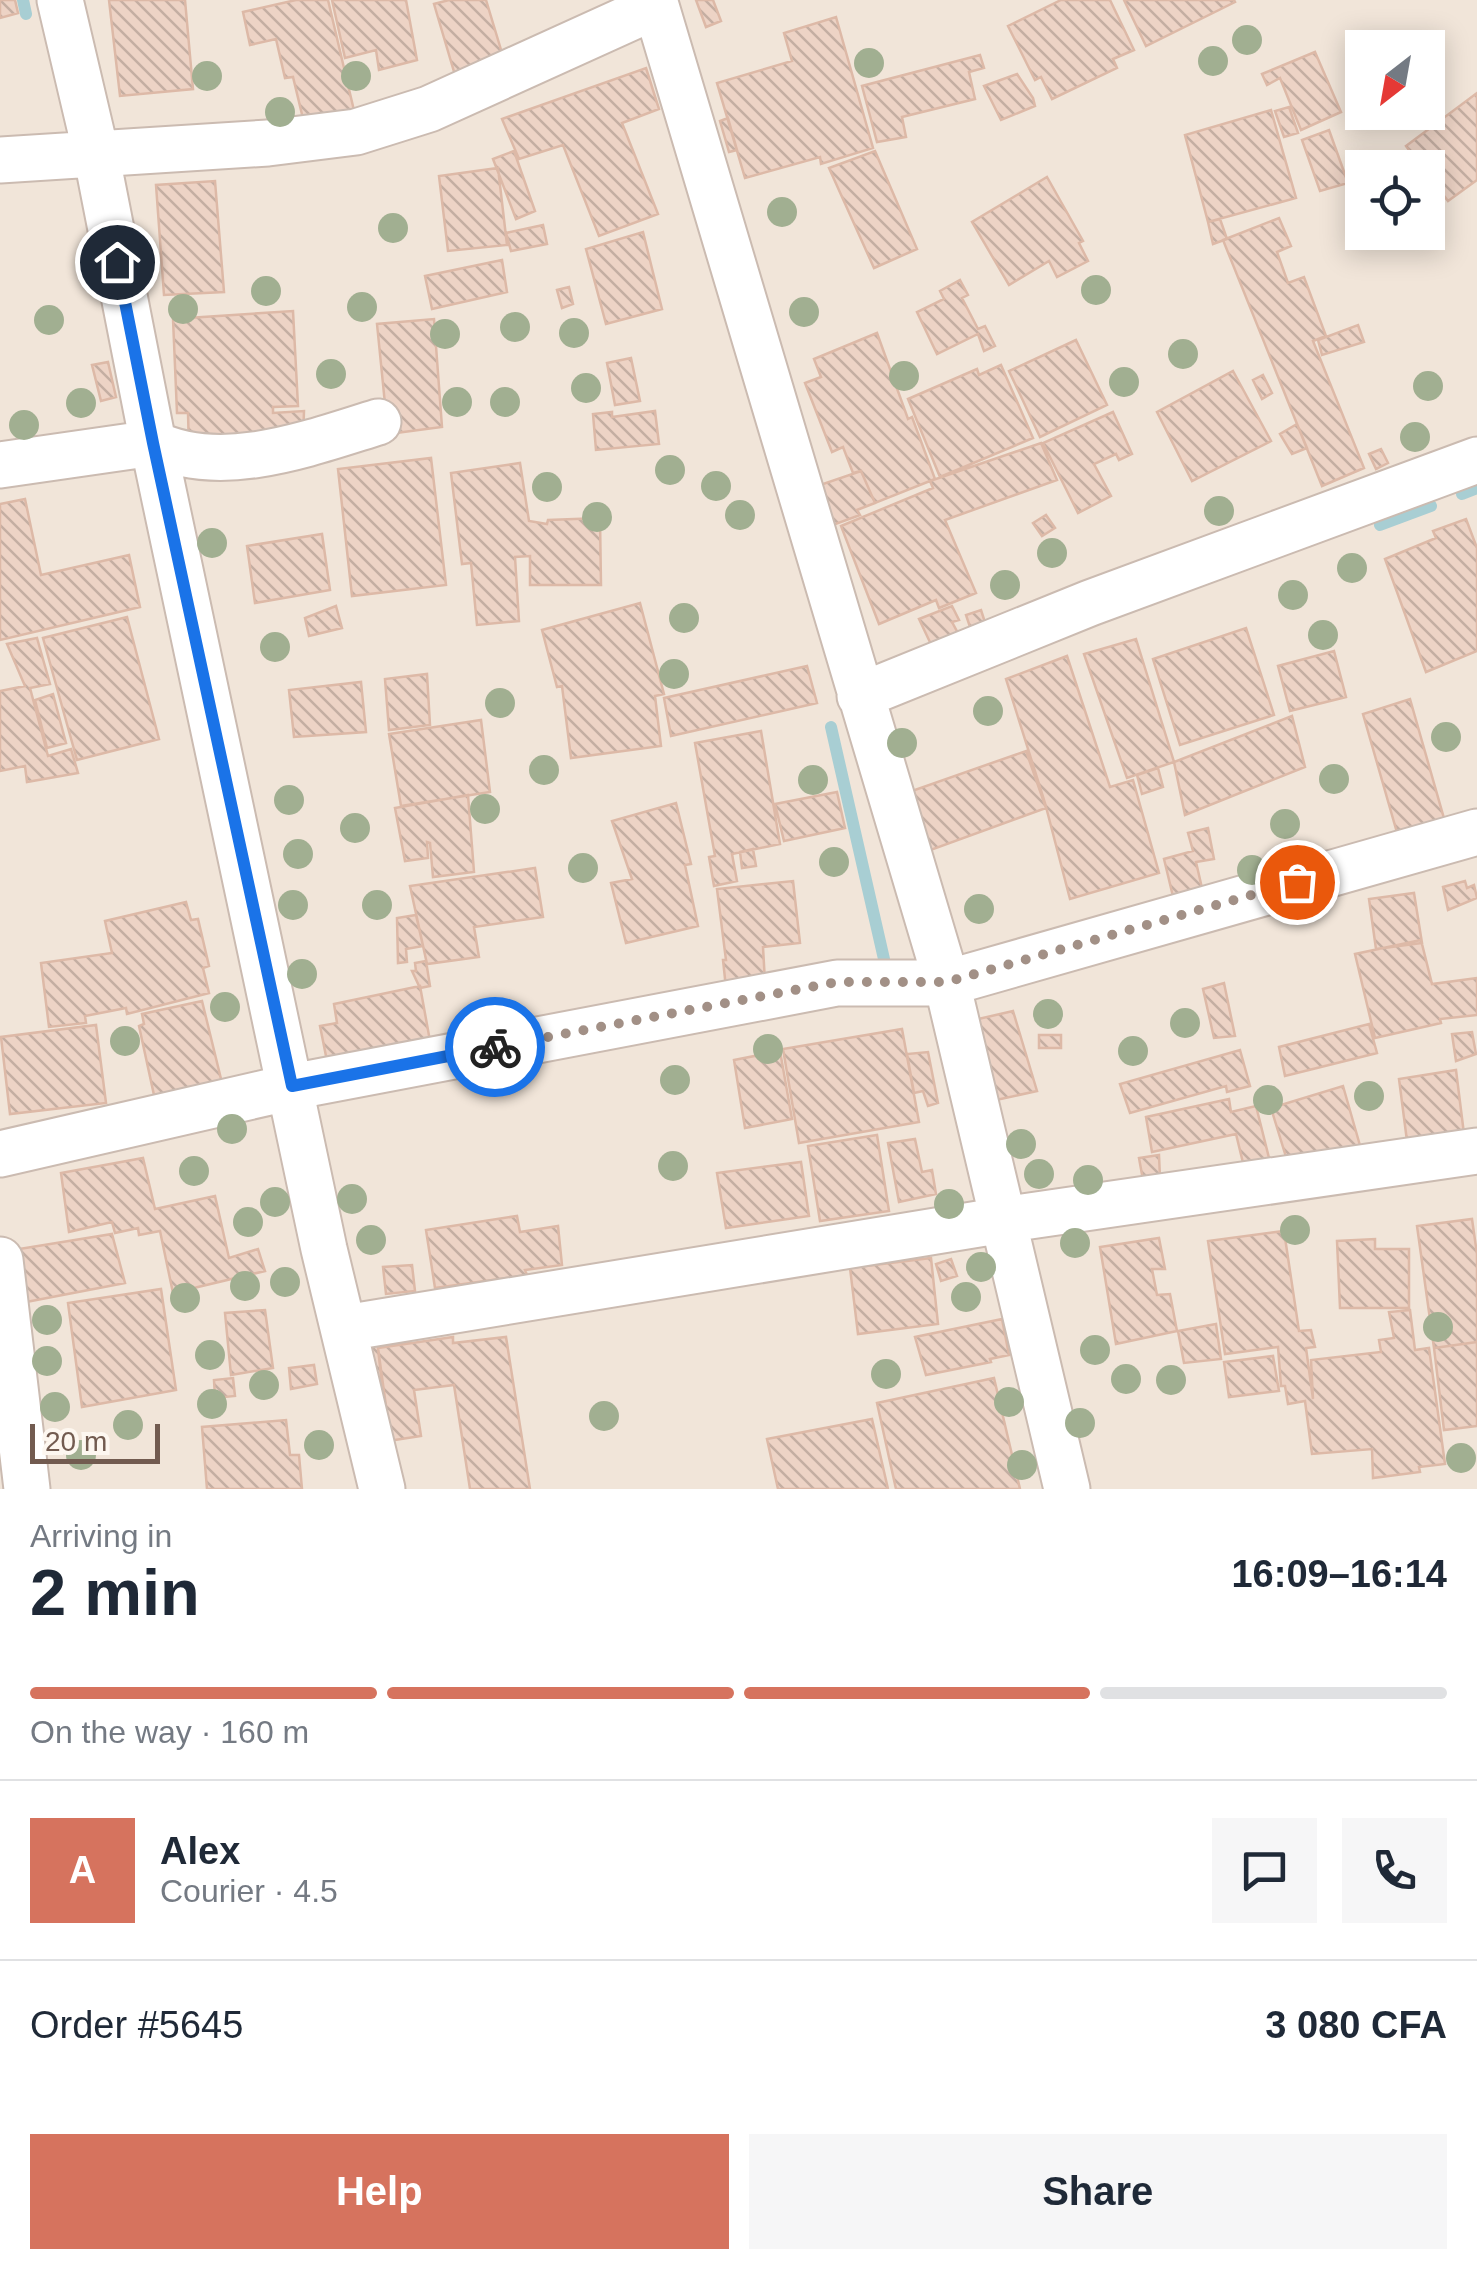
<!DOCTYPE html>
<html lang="en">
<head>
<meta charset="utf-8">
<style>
  :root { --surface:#fff; --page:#f6f6f7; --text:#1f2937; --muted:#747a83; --line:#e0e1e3; --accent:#d6735e }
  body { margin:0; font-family:Helvetica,sans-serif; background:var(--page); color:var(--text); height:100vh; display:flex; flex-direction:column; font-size:38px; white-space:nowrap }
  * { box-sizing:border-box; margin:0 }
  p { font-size:32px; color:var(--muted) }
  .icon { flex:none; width:55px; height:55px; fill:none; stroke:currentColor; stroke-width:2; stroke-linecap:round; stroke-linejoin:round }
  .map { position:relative; height:1489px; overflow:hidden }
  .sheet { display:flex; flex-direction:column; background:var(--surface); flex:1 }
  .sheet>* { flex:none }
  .needle { width:65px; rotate:211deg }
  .buttons { position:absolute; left:1345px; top:30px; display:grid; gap:20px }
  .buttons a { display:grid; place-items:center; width:100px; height:100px; border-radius:0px; background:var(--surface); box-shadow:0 5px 25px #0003; font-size:50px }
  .scale { position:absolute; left:30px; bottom:25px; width:130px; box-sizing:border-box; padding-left:10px; border:5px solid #725b50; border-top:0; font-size:28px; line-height:35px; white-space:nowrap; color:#725b50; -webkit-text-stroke:8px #fdf7f0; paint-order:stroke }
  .pin { position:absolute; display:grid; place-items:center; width:85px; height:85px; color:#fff; margin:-42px; border:5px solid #fff; border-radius:50%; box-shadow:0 2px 10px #0007 }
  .courier { position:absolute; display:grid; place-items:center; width:100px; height:100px; margin:-50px; border:8px solid #1a73e8; border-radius:50%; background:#fff; color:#222; box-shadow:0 2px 12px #0007 }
  .summary em { font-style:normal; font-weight:600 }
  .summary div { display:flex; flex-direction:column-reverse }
  .summary { display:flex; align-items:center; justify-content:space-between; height:170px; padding:0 30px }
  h1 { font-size:65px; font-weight:600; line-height:75px }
  .bar { display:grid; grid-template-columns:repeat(4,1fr); gap:15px 10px; align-content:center; height:120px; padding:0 30px }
  .bar i { height:12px; border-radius:8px; background:var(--line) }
  .bar .active { background:var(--accent) }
  .bar p { grid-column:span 4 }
  .line { display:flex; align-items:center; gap:25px; padding:0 30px; border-top:2px solid var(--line) }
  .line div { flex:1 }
  .round { display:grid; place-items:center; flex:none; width:105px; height:105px; border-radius:0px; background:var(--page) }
  .cta { display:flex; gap:20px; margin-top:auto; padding:20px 30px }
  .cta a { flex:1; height:115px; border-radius:0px; background:var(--accent); color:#fff; font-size:40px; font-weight:600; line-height:115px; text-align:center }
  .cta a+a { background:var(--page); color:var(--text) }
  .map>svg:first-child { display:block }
  .residential { fill:#f1e5d9; fill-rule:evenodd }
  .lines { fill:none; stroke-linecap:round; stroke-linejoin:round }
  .stream { stroke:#a8ced3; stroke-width:12 }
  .building { fill:url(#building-back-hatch); stroke:#ddb9a7; stroke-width:2.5 }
  .minor-casing { stroke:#cbbbb1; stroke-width:49 }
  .minor { stroke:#fff; stroke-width:45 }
  .tree { fill:#a1af91 }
  .done { stroke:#a29086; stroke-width:10; stroke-dasharray:0 18 }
  .route { stroke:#1a73e8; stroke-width:12 }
</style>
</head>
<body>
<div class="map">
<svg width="1477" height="1489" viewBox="0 0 1477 1489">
  <defs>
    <pattern id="building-back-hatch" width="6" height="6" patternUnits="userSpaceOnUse" patternTransform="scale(2.5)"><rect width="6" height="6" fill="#edd3c5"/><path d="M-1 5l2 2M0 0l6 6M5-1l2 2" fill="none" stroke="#c4aea2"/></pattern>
  </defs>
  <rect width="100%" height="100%" fill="#faf3ea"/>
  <!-- residential -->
  <path class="residential" d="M0 0H1477V1489H0ZM1362 48H1428V112H1362ZM1362 168H1428V232H1362Z"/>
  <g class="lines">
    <!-- stream -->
    <path class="stream" d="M23 0 26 14
      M1462 494 1477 488
      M1380 525 1431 506
      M831 727 884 959"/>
  </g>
  <!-- building -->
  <path class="building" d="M0 0H15L18 13 0 18Z
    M109 0H185L193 89 120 96Z
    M296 0H328L356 119 306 131 293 77 285 78 276 39 250 45 243 12Z
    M332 0H406L417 60 379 70 376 50 345 58Z
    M449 0H486L505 63 455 75 434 4Z
    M696 0H713L721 21 706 27Z
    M1061 0H1110L1134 50 1113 59 1117 68 1052 99 1041 77 1035 80 1008 26Z
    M1124 0H1234L1235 2 1146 46Z
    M836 17 873 148 821 164 820 157 745 178 717 83 792 61 784 33Z
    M1315 52 1341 112 1301 130 1280 78 1267 85 1262 74Z
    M980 55 984 68 969 72 975 99 902 117 906 137 877 142 862 86Z
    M646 68 659 109 622 123 658 214 599 236 563 145 519 159 502 119Z
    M1017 74 1033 98 1035 106 1001 120 984 86Z
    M1477 93V180L1448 201 1428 175V168H1422L1406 146Z
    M1289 107 1298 133 1284 137 1275 111Z
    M1271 110 1296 198 1208 222 1185 135Z
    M728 118 737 150 729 152 720 121Z
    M1329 130 1348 183 1320 191 1302 140Z
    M514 151 535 211 516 219 493 159Z
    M875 151 917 249 874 268 829 168Z
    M498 168 507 245 448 251 439 176Z
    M1047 177 1083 241 1079 243 1088 261 1057 277 1049 261 1009 285 972 222Z
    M215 181 224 292 164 295 156 185Z
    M1279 218 1291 246 1277 252 1288 283 1304 277 1326 336 1313 341 1364 468 1322 486 1223 240Z
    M1220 219 1227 239 1213 244 1208 222Z
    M543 225 547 244 511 251 506 233Z
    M643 232 662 309 606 324 586 249Z
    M502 260 507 292 432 309 425 276Z
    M960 280 968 295 962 298 978 329 985 326 995 346 984 351 978 334 937 354 917 312 944 299 940 291Z
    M569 287 573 304 562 308 557 290Z
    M293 311 298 406 273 407V413L304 411 303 440 189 450 188 413H177L173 319Z
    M434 319 442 427 388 434 377 324Z
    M1358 325 1364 342 1322 355 1318 340Z
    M877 333 908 419 912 417 935 479 875 503 861 471 853 473 843 447 832 452 805 383 821 377 814 359Z
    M1076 340 1107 405 1040 437 1009 371Z
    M631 358 640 401 615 405 607 363Z
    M108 362 116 397 101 401 92 365Z
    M1001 365 1033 438 940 477 908 399 977 369 979 375Z
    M1233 371 1271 441 1192 481 1157 412Z
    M1263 375 1272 393 1262 399 1253 380Z
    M655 411 659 444 596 450 593 414 612 412V417Z
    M1113 412 1132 454 1119 460 1116 454 1094 464 1111 496 1078 513 1043 443Z
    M1297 424 1307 448 1292 454 1280 434Z
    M1041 443 1057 480 945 520 976 593 939 608 936 600 879 624 841 526 933 488 930 481Z
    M1381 449 1388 463 1376 469 1369 454Z
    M431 458 446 585 352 596 338 469Z
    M520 463 529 521 547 524 548 520 600 518 601 585H530V556L515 557 519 621 477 625 471 563 462 564 451 473Z
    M861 471 875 503 857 510 860 515 833 525 820 485Z
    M25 499 41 575 129 555 140 607 0 640V504Z
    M1046 515 1055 528 1042 536 1033 523Z
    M1466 519 1477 548V651L1426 672 1385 559 1436 538 1433 531Z
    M322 534 330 590 255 603 247 546Z
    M640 603 664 694 655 696 661 746 571 758 562 686 557 687 542 630Z
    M336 606 342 628 309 636 305 618Z
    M952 606 959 620 952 622 965 646 937 657 919 619Z
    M981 610 988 632 973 636 966 615Z
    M127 617 159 739 77 760 43 638Z
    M1246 628 1274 715 1180 745 1153 659Z
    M37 638 50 684 30 688 48 756 71 749 78 773 27 782 25 766 0 771V691L25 686 7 644Z
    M1136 639 1174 762 1127 778 1084 654Z
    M1334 651 1346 697 1290 711 1278 666Z
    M1067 656 1110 787 1133 780 1159 873 1070 899 1045 803 1006 679Z
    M807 666 817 703 671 736 664 698Z
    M427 674 430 725 389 730 385 679Z
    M361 682 366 732 294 737 289 690Z
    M53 694 66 743 47 748 35 700Z
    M1410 699 1447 829 1400 843 1363 714Z
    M1292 716 1305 767 1185 815 1174 762Z
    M481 720 490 792 401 806 389 734Z
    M761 731 780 844 732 854 737 881 714 886 709 857 715 856 695 743Z
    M1026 751 1046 808 928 851 909 792Z
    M1158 768 1163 787 1142 794 1137 775Z
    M837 792 845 828 784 841 775 804Z
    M468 795 474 872 433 877 430 843 427 842 428 858 405 861 395 808Z
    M676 803 691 864 685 865 698 926 626 943 611 883 632 879 612 821Z
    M1208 828 1214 859 1196 862 1205 901 1176 909 1164 859 1193 851 1188 833Z
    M753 849 756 866 742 868 740 852Z
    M535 868 543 917 474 927 479 957 427 964 410 886Z
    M793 881 800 943 763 947 765 982 726 988 723 960H726L717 889Z
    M1465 881 1467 888 1474 885 1477 898 1448 910 1443 887Z
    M1414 893 1422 943 1376 949 1369 899Z
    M186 902 191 920 198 919 209 966 203 968 209 993 127 1014 126 1008 85 1016 86 1023 49 1027 41 963 112 953 105 921Z
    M416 915 423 946 406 949 407 962 398 963 397 918Z
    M1421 940 1432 984 1477 978V1015L1440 1019 1441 1023 1375 1038 1355 954Z
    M426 961 430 986 420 988 412 971H416L415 963Z
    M1224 983 1235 1036 1214 1038 1203 989Z
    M420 986 430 1041 327 1061 320 1026 337 1023 334 1004Z
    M202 1001 222 1083 154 1095 139 1026 144 1024 142 1014Z
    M1013 1011 1037 1091 996 1100 974 1020Z
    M1369 1024 1377 1053 1285 1076 1279 1047Z
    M96 1025 106 1103 10 1114 1 1037Z
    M902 1029 919 1122 799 1143 783 1049Z
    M1472 1032 1476 1054 1456 1061 1452 1034Z
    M1039 1035H1061V1048H1039Z
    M1240 1050 1250 1086 1227 1092 1226 1086 1130 1113 1120 1084Z
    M780 1051 792 1119 745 1128 734 1060Z
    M928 1052 938 1103 928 1106 923 1091 914 1093 907 1054Z
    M1456 1070 1464 1134 1407 1141 1399 1079Z
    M1343 1086 1363 1156 1291 1173 1271 1108Z
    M1229 1099 1231 1112 1256 1106 1271 1166 1245 1171 1236 1134 1152 1152 1146 1117Z
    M877 1135 889 1211 820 1221 808 1146Z
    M915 1139 922 1172 932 1170 936 1194 899 1202 888 1143Z
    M1159 1155 1160 1178 1143 1180 1139 1158Z
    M143 1158 155 1209 215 1196 229 1258 258 1249 265 1271 173 1293 160 1231 139 1235 138 1228 115 1233 112 1222 69 1232 61 1173Z
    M801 1162 809 1216 726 1228 717 1173Z
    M517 1216 520 1232 558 1226 562 1265 525 1270 527 1275 435 1288 426 1230Z
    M1472 1219 1477 1254V1342L1434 1348 1417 1226Z
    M1284 1231 1299 1331 1311 1330 1315 1347 1306 1348 1313 1399 1311 1360 1381 1352 1379 1340 1394 1338 1389 1312 1410 1310 1415 1350 1429 1348 1445 1464 1419 1467 1420 1472 1373 1478 1372 1449 1312 1454 1305 1401 1288 1404 1285 1386H1281L1278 1347 1225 1354 1208 1241Z
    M112 1234 125 1283 21 1303 13 1250Z
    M1159 1238 1165 1269H1152L1157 1295 1170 1294 1177 1331 1116 1344 1100 1247Z
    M1375 1239V1249H1409V1308H1340L1337 1241Z
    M931 1258 938 1324 858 1334 850 1268Z
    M951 1259 957 1276 941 1281 936 1264Z
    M412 1265 415 1291 386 1294 383 1267Z
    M161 1289 176 1390 82 1407 68 1303Z
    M265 1310 273 1368 231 1375 225 1313Z
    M1002 1319 1009 1355 990 1359 991 1362 926 1375 915 1337Z
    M1216 1324 1221 1359 1184 1363 1178 1331Z
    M406 1333 408 1343 378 1348 386 1406 376 1408 366 1351 374 1339Z
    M453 1337V1343L506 1337 530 1489H470L454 1385 414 1390 421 1436 388 1441 378 1348Z
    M1477 1342V1426L1444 1430 1434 1348Z
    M1273 1356 1279 1391 1229 1397 1224 1362Z
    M314 1365 317 1384 291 1389 289 1368Z
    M233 1378 235 1396 215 1398 214 1380Z
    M994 1378 1020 1489H896L877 1403Z
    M872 1419 888 1489H778L767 1439Z
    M286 1420 290 1455H299L302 1489H207L202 1427Z"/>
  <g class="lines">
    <!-- minor casing -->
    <g class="minor-casing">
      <path id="minor" d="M60 0 96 153 153 443 324 1249 382 1489
        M0 160 268 143 356 132 429 109 656 6 947 983 1067 1489
        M0 465 153 443C221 477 310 443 378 422
        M860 696 1090 603 1477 460
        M0 1154 291 1087 837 983H947L1477 832
        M0 1260 27 1489
        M345 1328 1003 1220 1477 1151"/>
    </g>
    <!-- minor -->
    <use href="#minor" class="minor"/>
  </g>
  <!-- trees -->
  <g class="tree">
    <circle cx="1247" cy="40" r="15"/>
    <circle cx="1213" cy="61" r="15"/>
    <circle cx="869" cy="63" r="15"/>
    <circle cx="207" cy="76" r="15"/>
    <circle cx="356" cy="76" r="15"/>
    <circle cx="280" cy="112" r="15"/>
    <circle cx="782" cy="212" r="15"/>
    <circle cx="393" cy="228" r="15"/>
    <circle cx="1096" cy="290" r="15"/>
    <circle cx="266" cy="291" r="15"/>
    <circle cx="362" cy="307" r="15"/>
    <circle cx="183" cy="309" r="15"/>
    <circle cx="804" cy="312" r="15"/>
    <circle cx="49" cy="320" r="15"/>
    <circle cx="515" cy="327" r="15"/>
    <circle cx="574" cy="333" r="15"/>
    <circle cx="445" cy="334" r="15"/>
    <circle cx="1183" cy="354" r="15"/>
    <circle cx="331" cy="374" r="15"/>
    <circle cx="904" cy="376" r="15"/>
    <circle cx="1124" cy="382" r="15"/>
    <circle cx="1428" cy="386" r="15"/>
    <circle cx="586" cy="388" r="15"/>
    <circle cx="457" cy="402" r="15"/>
    <circle cx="505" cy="402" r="15"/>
    <circle cx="81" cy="403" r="15"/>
    <circle cx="24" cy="425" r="15"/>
    <circle cx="1415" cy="437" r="15"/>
    <circle cx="670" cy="470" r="15"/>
    <circle cx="716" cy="486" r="15"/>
    <circle cx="547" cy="487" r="15"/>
    <circle cx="1219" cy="511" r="15"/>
    <circle cx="740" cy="515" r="15"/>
    <circle cx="597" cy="517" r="15"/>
    <circle cx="212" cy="543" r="15"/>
    <circle cx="1052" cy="553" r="15"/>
    <circle cx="1352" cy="568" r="15"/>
    <circle cx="1005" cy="585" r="15"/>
    <circle cx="1293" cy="595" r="15"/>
    <circle cx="684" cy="618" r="15"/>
    <circle cx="1323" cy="635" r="15"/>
    <circle cx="275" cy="647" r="15"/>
    <circle cx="674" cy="674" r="15"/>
    <circle cx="500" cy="703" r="15"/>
    <circle cx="988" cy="711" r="15"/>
    <circle cx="1446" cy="737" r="15"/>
    <circle cx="902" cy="743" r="15"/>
    <circle cx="544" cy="770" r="15"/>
    <circle cx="1334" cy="779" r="15"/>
    <circle cx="813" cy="780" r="15"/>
    <circle cx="289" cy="800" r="15"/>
    <circle cx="485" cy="809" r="15"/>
    <circle cx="1285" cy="824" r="15"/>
    <circle cx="355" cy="828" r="15"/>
    <circle cx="298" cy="854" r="15"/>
    <circle cx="834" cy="862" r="15"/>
    <circle cx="583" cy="868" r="15"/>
    <circle cx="1252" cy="870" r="15"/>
    <circle cx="293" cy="905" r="15"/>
    <circle cx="377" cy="905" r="15"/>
    <circle cx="979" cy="909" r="15"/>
    <circle cx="302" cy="974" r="15"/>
    <circle cx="225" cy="1007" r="15"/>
    <circle cx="1048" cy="1014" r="15"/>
    <circle cx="1185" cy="1023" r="15"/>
    <circle cx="125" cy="1041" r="15"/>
    <circle cx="768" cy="1049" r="15"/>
    <circle cx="1133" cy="1051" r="15"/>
    <circle cx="675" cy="1080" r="15"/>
    <circle cx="1369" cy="1096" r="15"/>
    <circle cx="1268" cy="1100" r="15"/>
    <circle cx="232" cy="1129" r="15"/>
    <circle cx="1021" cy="1144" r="15"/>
    <circle cx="673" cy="1166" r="15"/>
    <circle cx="194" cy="1171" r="15"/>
    <circle cx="1039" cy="1174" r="15"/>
    <circle cx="1088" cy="1180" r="15"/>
    <circle cx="352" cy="1199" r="15"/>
    <circle cx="275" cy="1202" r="15"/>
    <circle cx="949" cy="1204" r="15"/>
    <circle cx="248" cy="1222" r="15"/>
    <circle cx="1295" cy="1230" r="15"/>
    <circle cx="371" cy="1240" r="15"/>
    <circle cx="1075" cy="1243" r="15"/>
    <circle cx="981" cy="1267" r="15"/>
    <circle cx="285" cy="1282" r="15"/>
    <circle cx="245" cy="1286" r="15"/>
    <circle cx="966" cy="1297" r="15"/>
    <circle cx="185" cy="1298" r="15"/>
    <circle cx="47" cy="1320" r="15"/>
    <circle cx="1438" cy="1327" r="15"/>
    <circle cx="1095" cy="1350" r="15"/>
    <circle cx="210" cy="1355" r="15"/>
    <circle cx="47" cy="1361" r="15"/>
    <circle cx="886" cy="1374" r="15"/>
    <circle cx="1126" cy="1379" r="15"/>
    <circle cx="1171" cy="1380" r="15"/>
    <circle cx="264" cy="1385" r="15"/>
    <circle cx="1009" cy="1402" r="15"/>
    <circle cx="212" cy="1404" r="15"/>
    <circle cx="55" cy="1407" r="15"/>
    <circle cx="604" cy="1416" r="15"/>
    <circle cx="1080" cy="1423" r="15"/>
    <circle cx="128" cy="1425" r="15"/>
    <circle cx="319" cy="1445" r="15"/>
    <circle cx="81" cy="1455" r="15"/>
    <circle cx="1461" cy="1458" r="15"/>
    <circle cx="1022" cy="1465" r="15"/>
  </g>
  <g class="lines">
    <!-- done -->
    <path class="done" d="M495 1047 837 982H947L1297 882"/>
    <!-- route -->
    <path class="route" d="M117 262 153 443 292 1086 495 1047"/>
  </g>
</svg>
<div class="buttons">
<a><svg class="needle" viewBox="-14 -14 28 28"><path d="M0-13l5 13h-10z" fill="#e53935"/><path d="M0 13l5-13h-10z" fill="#747a83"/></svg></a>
<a><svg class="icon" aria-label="locate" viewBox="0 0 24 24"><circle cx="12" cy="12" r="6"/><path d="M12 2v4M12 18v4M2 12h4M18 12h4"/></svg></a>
</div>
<div class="scale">20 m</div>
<div class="pin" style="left:1297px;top:882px;background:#ea580c"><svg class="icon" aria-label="bag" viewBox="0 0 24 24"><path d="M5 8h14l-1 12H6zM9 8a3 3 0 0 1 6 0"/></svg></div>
<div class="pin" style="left:117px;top:262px;background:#1f2937"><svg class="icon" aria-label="home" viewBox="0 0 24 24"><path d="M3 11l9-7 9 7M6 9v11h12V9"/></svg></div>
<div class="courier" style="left:495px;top:1047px"><svg class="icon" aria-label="bike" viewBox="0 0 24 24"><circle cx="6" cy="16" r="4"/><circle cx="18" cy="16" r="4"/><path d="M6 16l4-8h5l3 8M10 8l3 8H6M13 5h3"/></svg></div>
</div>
<section class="sheet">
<div class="summary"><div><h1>2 min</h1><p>Arriving in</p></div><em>16:09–16:14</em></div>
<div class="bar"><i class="active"></i><i class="active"></i><i class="active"></i><i></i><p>On the way · 160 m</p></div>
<div class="line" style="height:180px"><b class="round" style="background:var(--accent);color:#fff">A</b><div><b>Alex</b><p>Courier · 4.5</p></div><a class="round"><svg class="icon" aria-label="chat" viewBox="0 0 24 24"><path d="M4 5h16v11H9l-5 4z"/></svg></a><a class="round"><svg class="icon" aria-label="phone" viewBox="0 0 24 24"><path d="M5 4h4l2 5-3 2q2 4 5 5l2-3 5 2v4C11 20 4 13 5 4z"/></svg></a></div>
<div class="line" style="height:130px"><div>Order #5645</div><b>3 080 CFA</b></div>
<div class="cta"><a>Help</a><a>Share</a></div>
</section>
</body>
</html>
